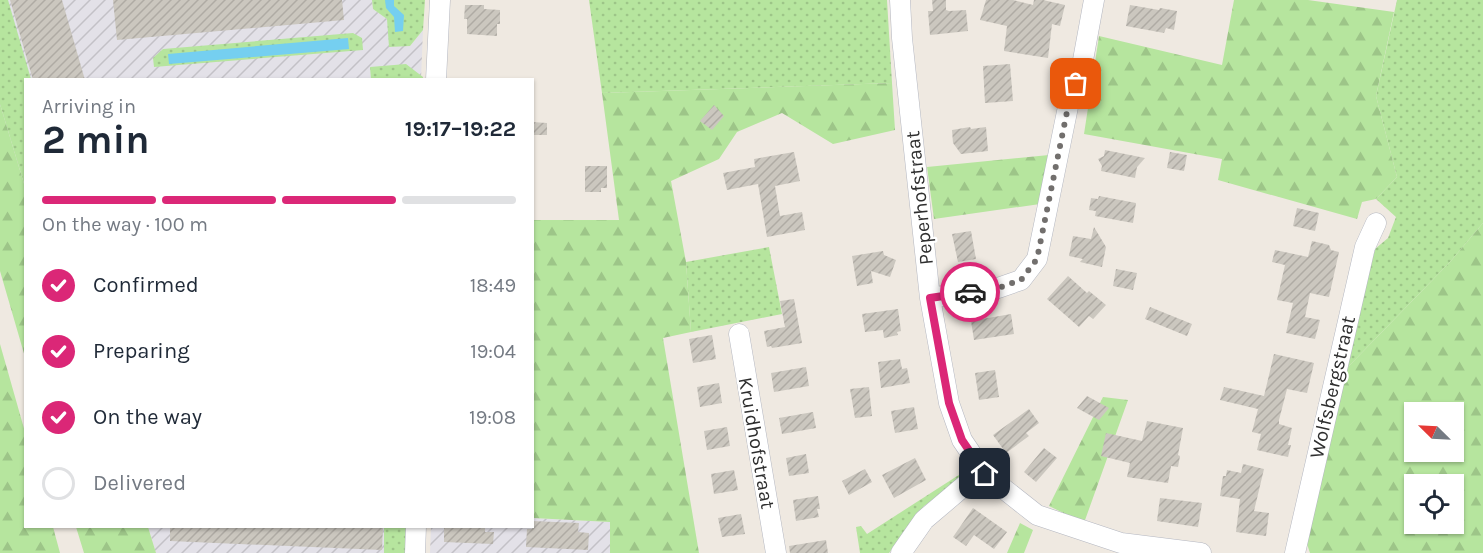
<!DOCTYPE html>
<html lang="en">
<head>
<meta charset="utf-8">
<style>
  :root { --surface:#fff; --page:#f6f6f7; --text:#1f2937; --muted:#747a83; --line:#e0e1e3; --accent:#db2777 }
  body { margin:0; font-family:Karla,sans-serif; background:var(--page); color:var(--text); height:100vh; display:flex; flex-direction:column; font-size:22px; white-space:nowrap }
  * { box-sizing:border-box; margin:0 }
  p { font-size:20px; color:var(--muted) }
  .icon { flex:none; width:33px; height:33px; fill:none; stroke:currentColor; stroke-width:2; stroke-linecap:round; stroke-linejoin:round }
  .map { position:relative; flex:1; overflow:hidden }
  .drawer { position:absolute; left:24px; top:78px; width:510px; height:450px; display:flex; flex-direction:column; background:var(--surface); border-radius:0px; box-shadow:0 2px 4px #0004 }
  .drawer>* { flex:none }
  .needle { width:39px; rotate:294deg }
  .controls { position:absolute; left:1404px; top:402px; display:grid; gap:12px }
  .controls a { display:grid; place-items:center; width:60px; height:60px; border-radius:0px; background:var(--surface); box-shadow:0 2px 4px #0004; font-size:30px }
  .pin { position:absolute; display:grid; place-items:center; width:51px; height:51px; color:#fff; margin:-26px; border-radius:12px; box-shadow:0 3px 9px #0006 }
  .courier { position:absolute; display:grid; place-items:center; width:60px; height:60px; margin:-30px; border:4px solid #db2777; border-radius:50%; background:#fff; color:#222; box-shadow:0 2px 8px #0007 }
  .head em { font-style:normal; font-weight:700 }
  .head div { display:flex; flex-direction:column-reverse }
  .head { display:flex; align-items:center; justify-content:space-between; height:102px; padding:0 18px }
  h1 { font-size:39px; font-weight:700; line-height:45px }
  .bar { display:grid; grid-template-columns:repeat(4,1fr); gap:9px 6px; align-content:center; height:72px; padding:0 18px }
  .bar i { height:8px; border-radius:4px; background:var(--line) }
  .bar .active { background:var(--accent) }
  .bar p { grid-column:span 4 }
  ol { padding:0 18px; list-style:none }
  li { display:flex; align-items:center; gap:18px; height:66px }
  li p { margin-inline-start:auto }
  li .icon { padding:6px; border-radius:50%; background:var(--accent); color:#fff; stroke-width:4 }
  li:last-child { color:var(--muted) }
  li i { width:33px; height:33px; border:3px solid var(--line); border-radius:50% }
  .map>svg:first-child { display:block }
  .industrial { fill:url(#industrial-furrows) }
  .grass { fill:url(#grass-dots) }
  .forest { fill:url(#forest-firs); fill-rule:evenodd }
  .water { fill:#75cff0 }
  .building { fill:url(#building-hatch) }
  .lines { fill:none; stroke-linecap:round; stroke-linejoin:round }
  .minor-casing { stroke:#b4b7c1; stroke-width:21 }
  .minor { stroke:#fff; stroke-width:20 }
  .done { stroke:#726f6d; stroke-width:6; stroke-dasharray:0 10.8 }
  .route { stroke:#db2777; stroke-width:8 }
  .labels { text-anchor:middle; stroke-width:4.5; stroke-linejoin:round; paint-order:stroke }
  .street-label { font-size:20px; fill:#2e2e2e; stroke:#fff }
</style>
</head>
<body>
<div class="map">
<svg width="1483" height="553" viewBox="0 0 1483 553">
  <defs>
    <pattern id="industrial-furrows" width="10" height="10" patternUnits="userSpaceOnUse" patternTransform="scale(1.5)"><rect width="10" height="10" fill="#e3e1e8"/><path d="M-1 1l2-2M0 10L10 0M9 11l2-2" fill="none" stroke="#c3c1c7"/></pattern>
    <pattern id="grass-dots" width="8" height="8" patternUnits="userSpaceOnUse" patternTransform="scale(1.5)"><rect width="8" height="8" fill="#b6e59e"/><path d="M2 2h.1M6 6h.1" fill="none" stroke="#9dc588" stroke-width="1.8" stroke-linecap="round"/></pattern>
    <pattern id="forest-firs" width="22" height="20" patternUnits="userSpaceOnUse" patternTransform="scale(1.5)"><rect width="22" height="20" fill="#b6e59e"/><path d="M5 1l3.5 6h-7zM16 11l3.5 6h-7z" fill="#9dc588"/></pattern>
    <pattern id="building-hatch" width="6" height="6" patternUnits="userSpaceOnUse" patternTransform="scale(1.5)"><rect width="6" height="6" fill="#cbc7bf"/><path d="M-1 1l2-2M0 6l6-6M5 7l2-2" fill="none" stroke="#afaba4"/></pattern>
  </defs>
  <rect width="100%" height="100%" fill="#efe9e1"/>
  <!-- industrial -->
  <path class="industrial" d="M0 0H372L373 9 387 19 410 46 423 30 421 79 26 80 25 187 0 104Z
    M533 518 610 522V553H430L431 527 532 526Z
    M148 527H400L399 553H156Z"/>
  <!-- grass -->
  <path class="grass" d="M0 0H8L31 79 26 80 25 187 0 104Z
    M372 0H425L423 30 410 46 389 47 387 19 373 9Z
    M589 0H887L892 83 602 93Z
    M1397 0H1483V223L1450 262 1345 370 1375 249 1388 238 1396 217 1376 199 1397 177 1376 96Z
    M353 33 362 38 363 50 154 67 153 58 163 49Z
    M406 64 423 77V79H371L370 67Z
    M769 247 782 314 691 332 686 262Z
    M965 471 964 477 924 506 889 553H860L856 527 861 526 867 534Z
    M384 527H408L407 553H384Z"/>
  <!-- forest -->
  <path class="forest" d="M1234 0H1308L1394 12 1376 96 1397 177 1376 199 1362 202 1357 219 1218 180 1222 159 1084 134 1099 36 1222 65Z
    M892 83 895 130 833 144 782 113 737 132 719 159 671 181 686 262 691 332 663 338 699 553H610V522L533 518V220H619L602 93Z
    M0 104 25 187V357L0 271Z
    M1049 155 1040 204 934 219 927 167Z
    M1483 223V553H1310L1306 541 1345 370 1450 262ZM1414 412H1454V452H1414ZM1414 484H1454V524H1414Z
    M0 344 25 432 26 526 53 527 60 553H0Z
    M1103 397 1128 400 1084 523 1049 506Z
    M1020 523 1033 530 1024 553H1007Z
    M76 527H148L156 553H84Z"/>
  <!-- water -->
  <path class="water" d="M385 0H394V6L404 15 403 31 395 32 394 17 386 8Z
    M348 38 349 49 169 64 168 54Z"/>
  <!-- building -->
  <path class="building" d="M10 0H62L85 80H33Z
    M113 0H342L344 20 117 40Z
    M932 0H946V10L949 11 966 10 968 31 930 35 928 11H933Z
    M986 0H1013L1033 5 1034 0H1043L1065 5 1060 26 1052 24 1048 58 1004 51 1007 26 980 20Z
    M465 5H484V9L500 10V24H497V36L467 34V19H464Z
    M1130 5 1159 10 1160 8 1177 11 1174 30 1166 28 1164 33 1126 26Z
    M1010 64 1013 101 985 103 983 66Z
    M714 105 724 116 712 130 700 121Z
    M532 122 547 123V135H532Z
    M970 127 971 129 986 127 988 151 961 154 953 143 952 130Z
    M1105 150 1145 158 1137 167 1135 178 1101 171 1102 166 1098 159 1104 156Z
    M794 152 800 181 775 186 780 216 802 212 805 230 767 237 758 184 727 190 723 173 755 167 754 159Z
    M1170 152 1187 155 1184 171 1167 168Z
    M585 166H607V188H601V192H585Z
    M1099 196 1136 203 1133 223 1095 216 1096 211 1089 210 1091 198 1098 199Z
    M1297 208 1319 213 1315 231 1293 226Z
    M1094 227 1106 247 1102 267 1080 262 1083 259 1069 256 1073 236 1091 239Z
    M971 231 976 259 958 262 952 234Z
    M1312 241 1329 245 1331 250 1339 252 1329 297 1310 293 1305 317 1320 320 1315 339 1286 333 1293 303 1277 300 1285 265 1272 262 1275 250 1308 257Z
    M883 251 884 255 896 260 890 277 871 271 873 283 857 286 852 256Z
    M1116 269 1137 273 1133 290 1113 286Z
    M1068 276 1087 293 1089 291 1106 305 1093 319 1089 316 1079 327 1047 299Z
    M794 299 802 343 772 348 771 346 767 347 764 331 785 327 780 301Z
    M1150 307 1192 324 1187 336 1145 319Z
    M898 309 901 331 897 332 898 335 884 338 883 330 865 332 862 314Z
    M1011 314 1014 334 974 340 971 321Z
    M712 335 716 359 693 363 689 339Z
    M1274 354 1314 363 1307 393 1287 389 1279 420V424L1292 428 1288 445H1291L1288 457 1257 450 1261 434 1252 432 1258 409 1220 400 1224 387 1264 396Z
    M900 359 902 369 907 368 910 383 881 388 878 362Z
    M806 367 809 386 774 392 771 373Z
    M995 370 999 397 979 400 975 373Z
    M719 383 722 403 700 407 697 387Z
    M869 387 872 416 855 418 850 389Z
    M1087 396 1109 408 1099 420 1077 408Z
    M914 407 918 429 895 433 891 411Z
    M1029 409 1039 423 1026 433 1029 436 1006 453 993 435Z
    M813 412 816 428 782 434 779 418Z
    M1147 421 1183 428 1178 455 1180 456 1178 467 1171 466 1168 483 1127 477 1130 463 1101 456 1106 433 1142 441Z
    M727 427 730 446 707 450 704 431Z
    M1044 448 1057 458 1036 482 1024 472Z
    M806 454 809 473 789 476 786 458Z
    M915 458 926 480 894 498 882 475Z
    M1243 464 1264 469 1254 511 1269 513 1266 536 1236 532 1240 499 1220 496 1223 476H1226L1227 470 1241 473Z
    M865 469 872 482 849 495 842 481Z
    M734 470 738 490 714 494 711 474Z
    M818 496 820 509H817L819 517 796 521 793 500Z
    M1160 498 1202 503 1198 527 1157 521Z
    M973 508 1007 532 994 549 974 535 966 546 953 537Z
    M741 514 745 534 722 537 718 518Z
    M532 521 579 523 578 532 589 533 588 550 526 547 527 529H532Z
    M170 526H383L382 550 170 541Z
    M444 526 485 527V532H494L493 544 444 542Z
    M826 540 828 553H790L789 546Z"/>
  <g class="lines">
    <!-- minor casing -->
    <g class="minor-casing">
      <path id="minor" d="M900 0 902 38 930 298 949 403 962 440 985 474 1037 515 1121 543 1201 553
        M436 80 440 0
        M930 298 998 288 1021 280 1037 259 1070 97 1081 71 1094 0
        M739 334 776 553
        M415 553 416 526
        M901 553 924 520 964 486 985 474
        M1295 553 1365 247 1376 223"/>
    </g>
    <!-- minor -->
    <use href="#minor" class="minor"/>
  </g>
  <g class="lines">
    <!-- done -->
    <path class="done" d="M970 292 998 288 1021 280 1037 259 1070 97 1076 84"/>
    <!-- route -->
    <path class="route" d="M970 292 930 298 949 403 962 440 985 474"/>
  </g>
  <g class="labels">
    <!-- street labels -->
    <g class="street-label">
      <text transform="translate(919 198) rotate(-96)" y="7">Peperhofstraat</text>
      <text transform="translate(1332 387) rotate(-77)" y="7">Wolfsbergstraat</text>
      <text transform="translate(757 443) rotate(80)" y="7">Kruidhofstraat</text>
    </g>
  </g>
</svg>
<div class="controls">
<a><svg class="needle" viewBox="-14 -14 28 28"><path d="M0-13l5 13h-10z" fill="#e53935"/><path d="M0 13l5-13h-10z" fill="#747a83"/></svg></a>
<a><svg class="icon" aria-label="locate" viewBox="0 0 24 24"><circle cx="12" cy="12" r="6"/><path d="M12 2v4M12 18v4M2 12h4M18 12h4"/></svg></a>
</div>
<div class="pin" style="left:1076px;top:84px;background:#ea580c"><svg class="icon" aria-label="bag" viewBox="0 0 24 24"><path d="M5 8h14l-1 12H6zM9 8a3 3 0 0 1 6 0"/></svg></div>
<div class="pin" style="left:985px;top:474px;background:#1f2937"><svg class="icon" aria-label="home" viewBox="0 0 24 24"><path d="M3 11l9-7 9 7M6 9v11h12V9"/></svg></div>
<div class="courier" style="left:970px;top:292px"><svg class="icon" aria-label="car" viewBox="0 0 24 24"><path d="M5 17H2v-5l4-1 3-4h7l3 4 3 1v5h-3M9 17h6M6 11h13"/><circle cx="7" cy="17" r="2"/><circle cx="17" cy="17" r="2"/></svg></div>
<section class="drawer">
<div class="head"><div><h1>2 min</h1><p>Arriving in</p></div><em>19:17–19:22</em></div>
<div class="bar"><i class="active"></i><i class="active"></i><i class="active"></i><i></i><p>On the way · 100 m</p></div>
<ol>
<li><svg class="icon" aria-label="check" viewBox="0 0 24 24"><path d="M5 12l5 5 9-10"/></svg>Confirmed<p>18:49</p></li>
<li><svg class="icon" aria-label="check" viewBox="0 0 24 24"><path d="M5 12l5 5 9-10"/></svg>Preparing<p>19:04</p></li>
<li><svg class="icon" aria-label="check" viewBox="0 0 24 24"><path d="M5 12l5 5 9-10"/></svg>On the way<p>19:08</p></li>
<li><i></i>Delivered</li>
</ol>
</section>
</div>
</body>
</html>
